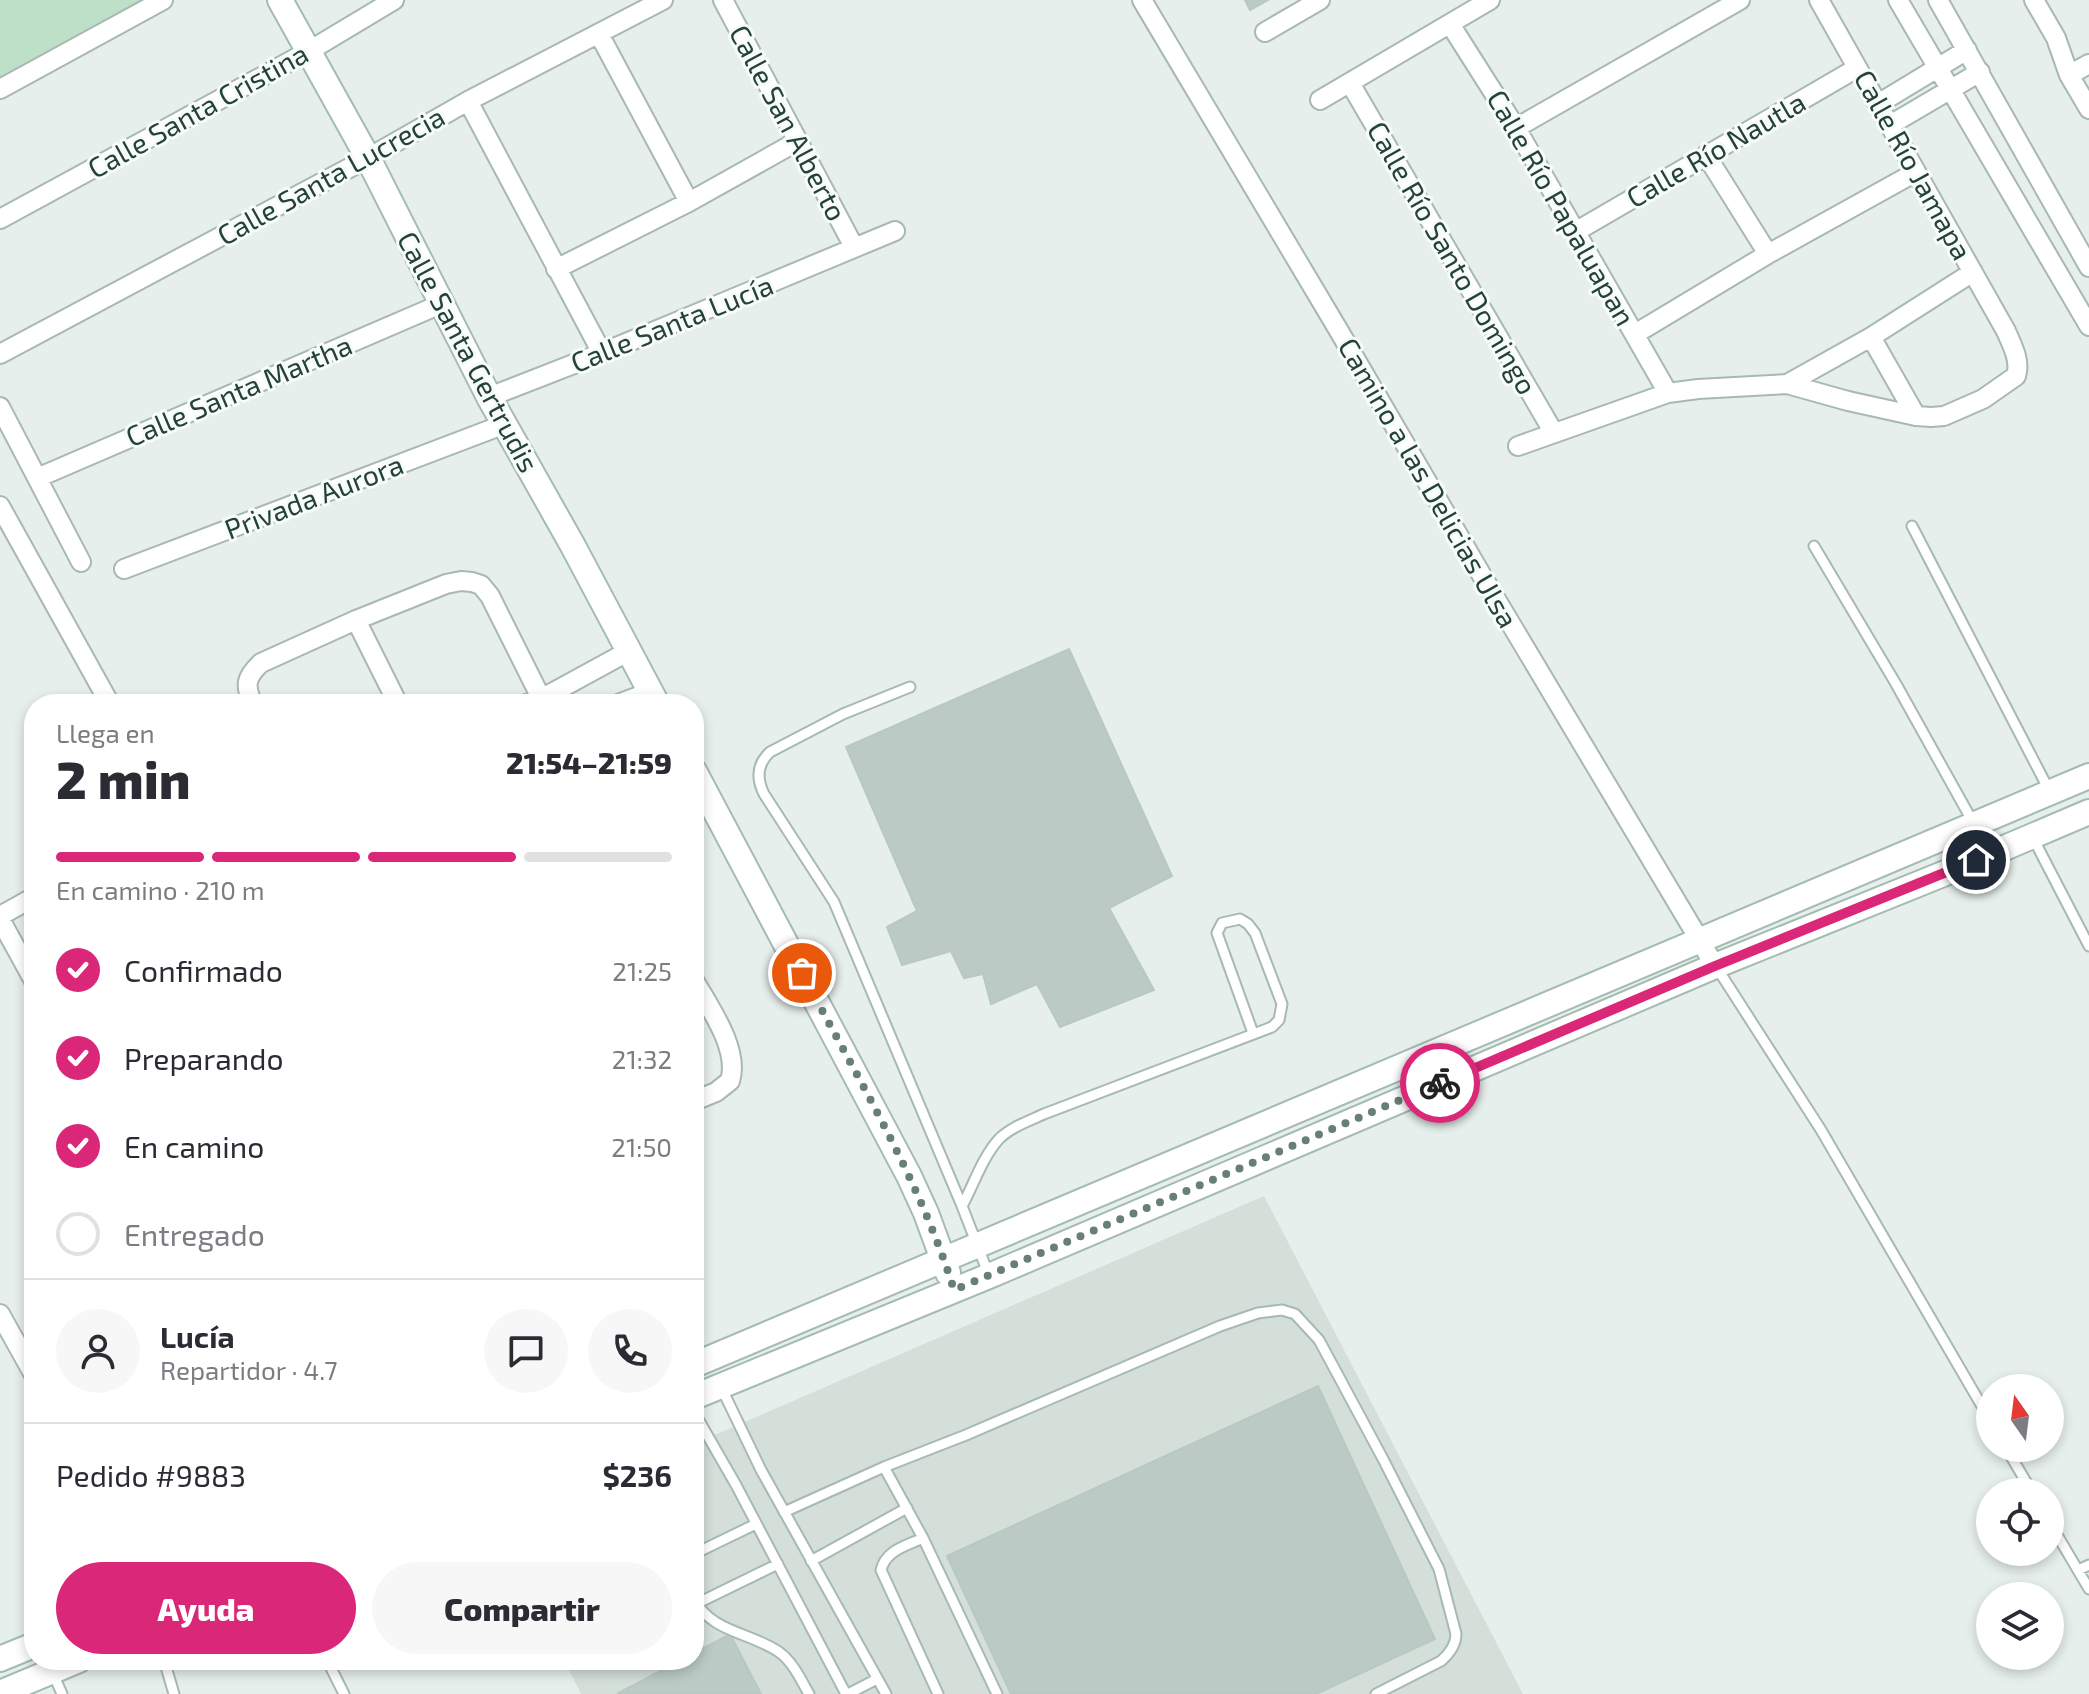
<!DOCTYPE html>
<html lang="es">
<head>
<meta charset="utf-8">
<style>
  :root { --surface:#fff; --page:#f7f7f7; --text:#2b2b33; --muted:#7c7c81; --line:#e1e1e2; --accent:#db2777 }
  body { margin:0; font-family:"Exo 2",sans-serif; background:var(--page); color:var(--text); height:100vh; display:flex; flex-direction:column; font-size:30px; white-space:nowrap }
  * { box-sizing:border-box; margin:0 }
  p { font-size:26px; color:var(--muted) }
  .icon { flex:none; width:44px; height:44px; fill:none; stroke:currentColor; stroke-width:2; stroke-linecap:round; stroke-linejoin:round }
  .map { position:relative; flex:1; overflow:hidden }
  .details { position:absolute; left:24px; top:694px; width:680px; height:976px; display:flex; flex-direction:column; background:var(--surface); border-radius:32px; box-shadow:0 4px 12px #0003 }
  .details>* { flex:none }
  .needle { width:52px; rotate:346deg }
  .fabs { position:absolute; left:1976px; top:1374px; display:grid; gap:16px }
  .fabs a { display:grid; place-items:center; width:88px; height:88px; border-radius:50%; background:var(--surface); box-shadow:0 4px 12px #0003; font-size:40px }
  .pin { position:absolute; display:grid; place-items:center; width:68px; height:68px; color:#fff; margin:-34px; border:4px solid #fff; border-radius:50%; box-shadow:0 2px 8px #0007 }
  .courier { position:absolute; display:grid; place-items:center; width:80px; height:80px; margin:-40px; border:6px solid #db2777; border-radius:50%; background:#fff; color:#222; box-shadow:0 2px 10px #0007 }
  .summary em { font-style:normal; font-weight:800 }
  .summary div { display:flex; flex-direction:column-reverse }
  .summary { display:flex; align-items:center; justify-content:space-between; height:136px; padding:0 32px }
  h1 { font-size:52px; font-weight:800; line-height:60px }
  .bar { display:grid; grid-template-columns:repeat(4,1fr); gap:12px 8px; align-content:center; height:96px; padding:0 32px }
  .bar i { height:10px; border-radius:6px; background:var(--line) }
  .bar .active { background:var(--accent) }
  .bar p { grid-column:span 4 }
  .line { display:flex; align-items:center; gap:20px; padding:0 32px; border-top:2px solid var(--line) }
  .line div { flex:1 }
  .round { display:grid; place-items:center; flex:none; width:84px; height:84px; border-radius:42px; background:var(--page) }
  ol { padding:0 32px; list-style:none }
  li { display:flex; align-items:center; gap:24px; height:88px }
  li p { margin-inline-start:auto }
  li .icon { padding:8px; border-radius:50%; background:var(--accent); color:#fff; stroke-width:4 }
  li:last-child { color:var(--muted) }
  li i { width:44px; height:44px; border:4px solid var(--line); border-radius:50% }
  .button { display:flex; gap:16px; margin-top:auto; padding:16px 32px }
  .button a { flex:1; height:92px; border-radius:48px; background:var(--accent); color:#fff; font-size:32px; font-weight:800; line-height:92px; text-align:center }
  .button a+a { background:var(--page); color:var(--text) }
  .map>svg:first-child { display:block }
  .built { fill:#d4dfda }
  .green { fill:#bfe0c8 }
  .building { fill:#bbcac4; stroke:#b8c9c2; stroke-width:2 }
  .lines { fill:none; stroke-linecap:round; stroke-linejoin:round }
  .lane-casing { stroke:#a8b8b2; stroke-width:13 }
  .street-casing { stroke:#a8b8b2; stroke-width:22 }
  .secondary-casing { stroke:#a4bbb3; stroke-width:28 }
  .lane { stroke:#fff; stroke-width:9 }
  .street { stroke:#fff; stroke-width:18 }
  .secondary { stroke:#fff; stroke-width:24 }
  .done { stroke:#687f78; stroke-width:8; stroke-dasharray:0 14.4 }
  .route { stroke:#db2777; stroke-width:10 }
  .labels { text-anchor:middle; stroke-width:6; stroke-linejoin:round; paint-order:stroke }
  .street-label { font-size:28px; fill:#24423a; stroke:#f7fbf9 }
</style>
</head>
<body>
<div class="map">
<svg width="2089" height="1694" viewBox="0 0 2089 1694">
  <rect width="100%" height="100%" fill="#e6efeb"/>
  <!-- built -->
  <path class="built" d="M1264 1196 1523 1694H581L564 1660H694V1444Z"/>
  <!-- green -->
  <path class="green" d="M0 0H146L0 79Z"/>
  <!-- building -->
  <path class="building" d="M1245 0H1268L1250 10Z
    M1069 649 1172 876 1109 908 1154 990 1060 1027 1037 984 991 1004 983 974 964 978 951 951 902 965 887 927 917 911 846 747Z
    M1318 1386 1435 1639 1316 1694H1011L947 1556Z
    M730 1634 761 1694H617L681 1660H694V1653Z"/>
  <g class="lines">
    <!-- lane casing -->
    <g class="lane-casing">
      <path id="lane" d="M1912 526 2050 792
        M1814 546 1896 684 1974 824
        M910 687 843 714 770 752C757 764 756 778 764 794L834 902 962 1206 988 1273
        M2032 836 2089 946
        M1717 968 1821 1130 1990 1420
        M962 1206C974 1184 982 1158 999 1139 1011 1127 1029 1121 1044 1114L1272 1027 1279 1020 1282 1004 1255 933 1248 924 1240 919 1222 923 1217 933 1253 1033
        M721 1387 761 1470 886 1694
        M694 1412 736 1485 846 1694
        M2006 1448 2032 1492
        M884 1467 923 1538 997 1694
        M784 1512 884 1467 966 1435 1220 1326 1258 1313 1282 1310 1295 1314 1319 1340 1383 1459 1439 1569 1456 1634C1456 1646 1449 1654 1441 1661L1376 1694
        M2050 1523 2089 1589
        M923 1538C906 1546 886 1550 881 1570L938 1694
        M694 1554 756 1524
        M811 1561 907 1508
        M2078 1570 2089 1565
        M694 1599C712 1633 750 1632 779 1652 793 1662 801 1680 809 1694
        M694 1605 778 1564
        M164 1660 174 1694
        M327 1660 344 1694
        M52 1671 62 1694
        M848 1694 877 1679"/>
    </g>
    <!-- street casing -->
    <g class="street-casing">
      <path id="street" d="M723 0 854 247
        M1142 0 1339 331 1481 574 1715 966
        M1898 0 2089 326
        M1938 0 2089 267
        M2034 0 2056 38 2069 75 2089 109
        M1450 24 1516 128 1668 393
        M1265 32 1320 0
        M599 34 689 202
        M2069 75 2089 64
        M1350 83 1554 433
        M0 89 163 0
        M1320 100 1490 0
        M468 101 602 353
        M1878 104 1967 50
        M1890 125 1980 72
        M1516 128 1740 0
        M1706 155 1768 254
        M0 219 309 51 394 0
        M1575 232 1857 68
        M556 269 689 202 798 141
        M1635 334 1768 254 1916 172
        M1871 337 1916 416
        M0 354 368 158 468 101 663 0
        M1787 384 1871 337 1973 272
        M489 397 602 353 895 231
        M0 407 81 562
        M1518 446 1668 393 1698 389 1787 384 1848 401 1916 416 1931 417 1944 416 1983 399 2016 376C2021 361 2012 345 2006 331L1819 0
        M37 478 441 304
        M0 506 110 704
        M124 569 505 424
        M356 620 398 704
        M253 704C244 685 246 677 261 663L356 620 446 584 461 581 472 582 481 585 490 596 544 704
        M526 704 541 699 629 651
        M618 704 650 692
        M0 916 34 897
        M0 919 34 981
        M694 980C709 1007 740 1049 730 1081L716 1092 694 1101
        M0 1314 34 1375"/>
    </g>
    <!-- secondary casing -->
    <g class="secondary-casing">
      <path id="secondary" d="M280 0 368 158 489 397 573 546 657 704
        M694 771 909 1176 926 1213 948 1273
        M694 1365 2089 776
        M694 1397 989 1276 1715 966 1948 872 2089 812
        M0 1659 34 1645
        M0 1693 79 1660"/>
    </g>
    <!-- lane -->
    <use href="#lane" class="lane"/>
    <!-- street -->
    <use href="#street" class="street"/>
    <!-- secondary -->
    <use href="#secondary" class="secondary"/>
  </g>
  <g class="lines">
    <!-- done -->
    <path class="done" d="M802 973C857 1077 919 1178 954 1290L1440 1083"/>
    <!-- route -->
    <path class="route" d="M1440 1083 1715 966 1976 860"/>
  </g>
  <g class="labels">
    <!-- street labels -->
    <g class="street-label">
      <text transform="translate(198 111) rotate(-29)" y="10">Calle Santa Cristina</text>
      <text transform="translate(788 123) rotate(62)" y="10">Calle San Alberto</text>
      <text transform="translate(1716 150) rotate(-30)" y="10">Calle Río Nautla</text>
      <text transform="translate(1913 165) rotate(61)" y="10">Calle Río Jamapa</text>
      <text transform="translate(331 176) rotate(-29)" y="10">Calle Santa Lucrecia</text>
      <text transform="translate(1561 208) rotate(60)" y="10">Calle Río Papaluapan</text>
      <text transform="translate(1452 258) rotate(60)" y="10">Calle Río Santo Domingo</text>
      <text transform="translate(672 324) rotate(-22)" y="10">Calle Santa Lucía</text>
      <text transform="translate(468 352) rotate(62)" y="10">Calle Santa Gertrudis</text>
      <text transform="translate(239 391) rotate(-23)" y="10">Calle Santa Martha</text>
      <text transform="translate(1428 483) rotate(60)" y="10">Camino a las Delicias Ulsa</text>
      <text transform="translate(314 497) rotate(-21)" y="10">Privada Aurora</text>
    </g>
  </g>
</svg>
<div class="fabs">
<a><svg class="needle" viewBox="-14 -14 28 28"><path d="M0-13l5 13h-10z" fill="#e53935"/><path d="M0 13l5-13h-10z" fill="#7c7c81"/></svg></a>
<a><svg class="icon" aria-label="locate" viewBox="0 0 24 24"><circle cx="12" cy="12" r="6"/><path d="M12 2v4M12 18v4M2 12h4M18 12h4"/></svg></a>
<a><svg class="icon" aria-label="layers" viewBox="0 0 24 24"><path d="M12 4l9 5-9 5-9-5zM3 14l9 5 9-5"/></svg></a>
</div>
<div class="pin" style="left:802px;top:973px;background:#ea580c"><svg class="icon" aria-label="bag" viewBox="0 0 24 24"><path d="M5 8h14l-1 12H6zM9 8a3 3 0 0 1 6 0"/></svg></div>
<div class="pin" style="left:1976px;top:860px;background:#1f2937"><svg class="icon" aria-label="home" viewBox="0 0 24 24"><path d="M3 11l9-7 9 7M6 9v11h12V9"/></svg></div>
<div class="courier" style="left:1440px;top:1083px"><svg class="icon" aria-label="bike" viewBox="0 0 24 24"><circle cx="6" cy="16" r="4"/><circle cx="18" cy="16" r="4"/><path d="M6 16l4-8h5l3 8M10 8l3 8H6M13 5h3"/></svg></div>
<section class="details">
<div class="summary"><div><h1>2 min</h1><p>Llega en</p></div><em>21:54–21:59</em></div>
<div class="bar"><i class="active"></i><i class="active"></i><i class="active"></i><i></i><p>En camino · 210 m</p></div>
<ol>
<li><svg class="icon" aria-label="check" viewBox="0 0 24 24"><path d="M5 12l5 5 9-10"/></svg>Confirmado<p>21:25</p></li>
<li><svg class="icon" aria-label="check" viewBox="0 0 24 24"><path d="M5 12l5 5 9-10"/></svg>Preparando<p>21:32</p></li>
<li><svg class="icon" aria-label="check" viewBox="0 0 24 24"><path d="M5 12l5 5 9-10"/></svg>En camino<p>21:50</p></li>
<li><i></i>Entregado</li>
</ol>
<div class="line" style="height:144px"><a class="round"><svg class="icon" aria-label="person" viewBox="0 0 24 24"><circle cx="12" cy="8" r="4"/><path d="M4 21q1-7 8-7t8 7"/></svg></a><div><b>Lucía</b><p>Repartidor · 4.7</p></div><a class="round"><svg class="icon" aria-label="chat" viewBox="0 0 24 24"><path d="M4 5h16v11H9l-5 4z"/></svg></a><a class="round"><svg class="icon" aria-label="phone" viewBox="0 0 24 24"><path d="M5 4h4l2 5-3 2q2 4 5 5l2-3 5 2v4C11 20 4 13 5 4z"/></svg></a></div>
<div class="line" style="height:104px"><div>Pedido #9883</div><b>$236</b></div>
<div class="button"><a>Ayuda</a><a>Compartir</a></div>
</section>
</div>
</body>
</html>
